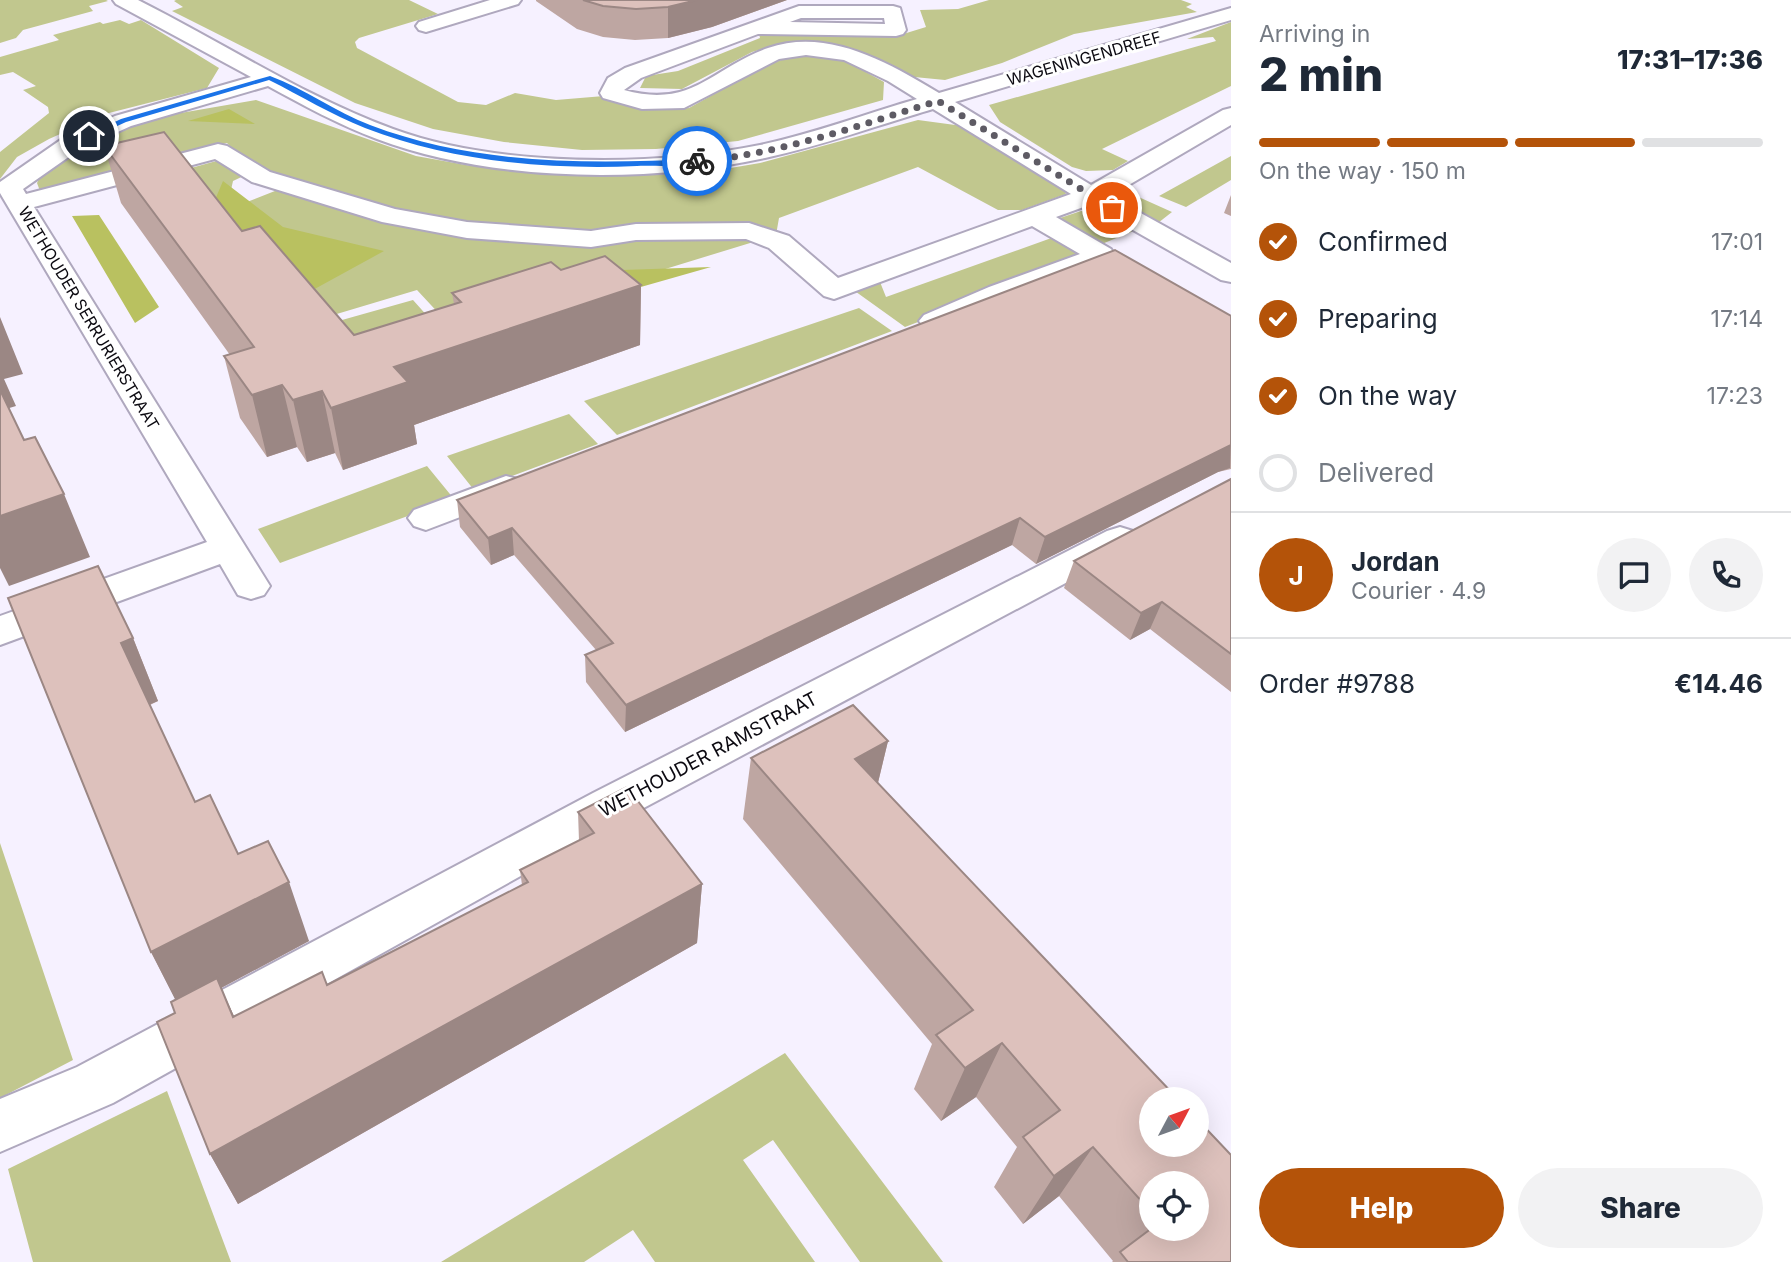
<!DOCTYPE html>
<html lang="en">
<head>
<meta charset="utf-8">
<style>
  :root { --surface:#fff; --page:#f2f2f3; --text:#1f2937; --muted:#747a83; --line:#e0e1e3; --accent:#b45309 }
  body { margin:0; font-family:Inter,sans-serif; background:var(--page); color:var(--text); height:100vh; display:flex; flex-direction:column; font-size:26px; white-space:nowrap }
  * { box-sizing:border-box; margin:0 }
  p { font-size:23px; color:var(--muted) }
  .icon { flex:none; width:38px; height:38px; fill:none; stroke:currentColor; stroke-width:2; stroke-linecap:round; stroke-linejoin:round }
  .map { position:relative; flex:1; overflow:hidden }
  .panel { display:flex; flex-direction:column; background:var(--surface); width:560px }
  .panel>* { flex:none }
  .needle { width:46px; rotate:49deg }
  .buttons { position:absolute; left:1139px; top:1087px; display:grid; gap:14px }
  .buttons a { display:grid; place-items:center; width:70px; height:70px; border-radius:50%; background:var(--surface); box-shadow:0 7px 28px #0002; font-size:35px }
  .pin { position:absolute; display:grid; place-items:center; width:60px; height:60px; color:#fff; margin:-30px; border:4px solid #fff; border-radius:50%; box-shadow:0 2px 7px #0007 }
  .courier { position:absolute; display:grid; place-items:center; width:70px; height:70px; margin:-35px; border:5px solid #1a73e8; border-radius:50%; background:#fff; color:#222; box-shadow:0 2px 9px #0007 }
  .summary em { font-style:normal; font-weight:800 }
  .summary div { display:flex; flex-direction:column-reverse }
  .summary { display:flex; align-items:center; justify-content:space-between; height:119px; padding:0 28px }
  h1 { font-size:46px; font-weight:800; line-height:52px }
  .bar { display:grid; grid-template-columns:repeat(4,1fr); gap:10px 7px; align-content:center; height:84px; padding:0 28px }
  .bar i { height:9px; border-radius:5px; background:var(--line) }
  .bar .on { background:var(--accent) }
  .bar p { grid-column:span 4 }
  .line { display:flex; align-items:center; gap:18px; padding:0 28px; border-top:2px solid var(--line) }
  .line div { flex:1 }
  .round { display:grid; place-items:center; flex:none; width:74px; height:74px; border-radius:37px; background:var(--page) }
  ol { padding:0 28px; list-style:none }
  li { display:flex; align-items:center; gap:21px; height:77px }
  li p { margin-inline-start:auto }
  li .icon { padding:7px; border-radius:50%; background:var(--accent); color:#fff; stroke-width:4 }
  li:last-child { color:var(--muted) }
  li i { width:38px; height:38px; border:4px solid var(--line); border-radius:50% }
  .button { display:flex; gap:14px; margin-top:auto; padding:14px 28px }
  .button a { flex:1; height:80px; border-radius:42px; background:var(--accent); color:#fff; font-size:28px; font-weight:800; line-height:80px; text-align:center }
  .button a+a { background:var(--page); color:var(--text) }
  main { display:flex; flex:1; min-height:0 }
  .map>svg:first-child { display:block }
  .green { fill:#c1c78e; fill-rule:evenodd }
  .forest { fill:#b9c160 }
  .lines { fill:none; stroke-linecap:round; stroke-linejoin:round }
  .minor-casing { stroke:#afa8be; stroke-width:4 }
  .minor { fill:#fff; fill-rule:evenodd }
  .wall { fill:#bea6a2; fill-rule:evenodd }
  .shaded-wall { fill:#9b8784 }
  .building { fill:#ddc1bc; stroke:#9b8784; stroke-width:2 }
  .route { fill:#1a73e8 }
  .done { stroke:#5e5b64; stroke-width:7; stroke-dasharray:0 12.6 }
  .labels { text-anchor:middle; stroke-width:6; stroke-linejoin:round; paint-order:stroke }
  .far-street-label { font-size:16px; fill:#0c0a11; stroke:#fff }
  .street-label { font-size:19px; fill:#0c0a11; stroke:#fff }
</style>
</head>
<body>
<main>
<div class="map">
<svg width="1231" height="1262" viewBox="0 0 1231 1262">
  <rect width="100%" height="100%" fill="#f6f1ff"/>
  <!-- green -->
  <path class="green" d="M0 0H106L108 1 89 6 93 11 23 30 16 38 0 43Z
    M176 0H409L438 14 359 38 355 42 357 48 458 102 486 105 515 93 556 100 604 96 655 110 689 108 761 68 791 56H821L844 60 884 82 883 100 738 141 656 149 582 150 504 142 433 129 355 103 172 11 183 7 174 1Z
    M989 0H1181L1192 4 1186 7 1197 12 1074 34 1002 63 945 80 904 76 867 55 850 49 794 44 772 46 752 52 682 89 640 88 646 76 678 71 760 38 759 34 900 35 926 27 920 10 958 9Z
    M120 20 129 24 141 20 219 68 207 88 105 114 49 139 17 157 0 179V152L49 113 48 107 23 90 36 86 13 72 0 75V57L59 40 53 35 100 22 103 24Z
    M1231 22V86L1102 149 1128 161 1113 170 1086 171 1072 167 1000 122 989 105 1216 41 1213 37 1187 39Z
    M256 100 416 156 466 165 540 173 627 176 707 172 760 163 918 120 970 127 1059 181 1066 194 1022 210H998L918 167 779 218 776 235 457 333 417 290 320 319 191 168 238 155 227 143 40 191 37 183 44 168 93 139 169 115ZM254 171C350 199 446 226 547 230 578 232 611 227 643 227V239L407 221 280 189 247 202 231 190 233 181Z
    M1231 156V180L1186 207 1159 196Z
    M1123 190 1172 212 1158 223 1120 200Z
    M1081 211 1108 215 1136 230 1097 246 1054 220Z
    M1057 236 1091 256 905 327 852 289 880 282 886 297Z
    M413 300 447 338 374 362 342 320Z
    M859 308 892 331 617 435 584 401Z
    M569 414 598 444 474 490 447 456Z
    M427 466 454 499 280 563 258 529Z
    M0 843 73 1060 0 1098Z
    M785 1053 943 1262H860L773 1140 743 1160 815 1262H655L633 1230 584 1262H441Z
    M167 1091 231 1262H33L8 1169Z"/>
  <!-- forest -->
  <path class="forest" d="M229 109 255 124 188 121Z
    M223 181 283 227 384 251 311 291 212 207Z
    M99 215 159 307 135 323 72 216Z
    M711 267 511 324 533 273Z"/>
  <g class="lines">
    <!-- minor casing -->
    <g class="minor-casing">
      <path id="minor" d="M113 0H138C222 42 305 97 393 129 496 167 653 167 760 145 813 134 865 114 917 99L888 81 844 60 806 55 779 59 684 108 642 109 603 98 600 93 608 78 625 68 799 6H893L900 8 906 30 903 34 896 36 758 34 641 78 624 90C693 109 711 68 768 48 828 27 889 63 939 93L1231 8V20L955 102 1091 185 1223 110 1231 108V125L1110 196 1231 263V282L1221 280 1089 205 1056 217 1111 249 1115 255 1111 261 934 330 924 327 919 321 924 315 989 287 1080 254 1032 226 834 299 824 296 769 248 746 239 636 240 591 247 467 238 382 222 252 182 215 159 34 207 270 586 264 595 251 599 238 595 220 564 0 645V616L207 542 0 193V182L62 139 115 116 251 77 116 4ZM801 18H884L885 24 790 22ZM268 86C303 105 339 125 377 139 492 182 646 184 765 158 822 146 878 125 933 109L1071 194 838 278 789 236 749 223 636 224 591 231 467 222 395 209 270 172 227 146 218 144 26 194 23 189 80 149 131 126Z
        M490 0H521L518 4 426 32 419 30 416 26 419 22Z
        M506 476 518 479 523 487 518 495 426 530 414 526 408 518 414 510Z
        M1120 527 1133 531 1138 539 1133 547 623 819 113 1103 0 1152V1099L77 1067 593 793 1107 531Z"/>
    </g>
    <!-- minor -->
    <use href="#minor" class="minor"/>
  </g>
  <!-- wall -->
  <path class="wall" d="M536 0H787L712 27 668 38 635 40 603 37 577 29 536 1Z
    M104 146 242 231 354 335 454 304 452 293 561 270 641 285 640 345 414 425 417 444 343 470 335 453 307 462 297 447 267 457 240 418 224 356 230 355 121 203Z
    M1231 195V216L1224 213Z
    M1231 316V469L1218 472 1036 564 1012 545 625 732 586 682 585 655 596 650 514 555 491 565 460 527 457 500Z
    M1231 479V692L1150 629 1130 640 1064 588 1074 561Z
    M133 638 158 701 150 705 195 802 309 941 221 988 234 1016 327 985 522 885 520 870 579 841 578 812 702 884 697 943 238 1204 210 1154 175 1013 176 1000 151 952Z
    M888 741 878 783 1231 1262H1112L1113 1261 1059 1196 1023 1224 994 1187 1017 1147 976 1097 941 1121 914 1089 932 1044 743 819 751 758ZM1152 1183 1197 1228H1152Z"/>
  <!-- shaded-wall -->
  <path class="shaded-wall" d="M697 0H787L712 27 668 38V7Z
    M641 285 640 345 414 425 417 444 343 470 331 408 394 367Z
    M0 317 23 374 4 379 16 406 6 409 0 396Z
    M282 385 297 447 267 457 252 395Z
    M322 391 335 453 307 462 293 400Z
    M1231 445 1230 468 1218 472 1036 564 1045 537Z
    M64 494 90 557 9 586 0 568V516Z
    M1020 518 1012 545 625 732 626 705Z
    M512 528 514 555 491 565 488 538Z
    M1162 602 1150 629 1130 640 1141 613Z
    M133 638 158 701 146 706 121 643Z
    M888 741 873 803 855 759Z
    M289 882 309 941 221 988 242 1034 180 1009 151 952Z
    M702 884 697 943 238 1204 210 1154Z
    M1002 1043 976 1097 941 1121 965 1068Z
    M1093 1147 1059 1196 1023 1224 1054 1176Z"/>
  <!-- building -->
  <path class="building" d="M583 0H697L668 7 636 9 603 6Z
    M164 132 242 231 260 226 354 335 461 302 452 293 551 262 561 270 605 256 641 285 394 367 408 382 331 408 322 391 293 400 282 385 252 395 224 356 254 347 104 146Z
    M1115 250 1231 316V445L1045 537 1020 518 626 705 585 655 613 643 512 528 488 538 457 500Z
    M0 390 24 440 35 437 64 494 0 516Z
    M1231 479V654L1162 602 1141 613 1074 561Z
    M98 566 133 638 121 643 195 802 210 795 238 854 268 841 289 882 151 952 8 598Z
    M853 705 888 741 855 759 1178 1099H1152V1144H1197V1119L1231 1155V1262H1128L1120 1252 1152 1228H1197V1183H1152V1213L1093 1147 1054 1176 1023 1137 1060 1110 1002 1043 965 1068 936 1035 973 1010 751 758Z
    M627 787 702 884 210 1154 157 1022 175 1013 171 1002 217 978 233 1017 322 972 327 985 528 882 520 870 594 833 578 812Z"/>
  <!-- route -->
  <path class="route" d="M270 76C305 89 336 112 370 125 475 165 587 164 697 159L700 161C685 169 656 165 637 166 547 170 449 161 365 128 332 115 301 96 269 80L126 122 91 138 85 136 121 119Z"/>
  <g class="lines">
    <!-- done -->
    <path class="done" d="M697 161C779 155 859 125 938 101L1112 208"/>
  </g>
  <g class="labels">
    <!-- far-street labels -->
    <g class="far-street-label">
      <text transform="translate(1084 58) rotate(-16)" y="6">WAGENINGENDREEF</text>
      <text transform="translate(89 318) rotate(59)" y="6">WETHOUDER SERRURIERSTRAAT</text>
    </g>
    <!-- street labels -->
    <g class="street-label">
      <text transform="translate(708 754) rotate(-28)" y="7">WETHOUDER RAMSTRAAT</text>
    </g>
  </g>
</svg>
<div class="buttons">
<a><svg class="needle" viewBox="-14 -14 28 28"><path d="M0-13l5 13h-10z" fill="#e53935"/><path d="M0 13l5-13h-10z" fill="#747a83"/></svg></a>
<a><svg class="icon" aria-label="locate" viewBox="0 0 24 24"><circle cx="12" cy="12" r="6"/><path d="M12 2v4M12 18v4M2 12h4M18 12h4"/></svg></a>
</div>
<div class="pin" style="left:1112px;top:208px;background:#ea580c"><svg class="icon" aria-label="bag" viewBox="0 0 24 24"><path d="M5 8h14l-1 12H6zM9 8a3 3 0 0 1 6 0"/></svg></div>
<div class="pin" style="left:89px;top:136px;background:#1f2937"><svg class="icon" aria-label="home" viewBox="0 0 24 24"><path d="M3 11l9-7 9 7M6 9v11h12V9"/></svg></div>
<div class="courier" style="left:697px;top:161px"><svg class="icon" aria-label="bike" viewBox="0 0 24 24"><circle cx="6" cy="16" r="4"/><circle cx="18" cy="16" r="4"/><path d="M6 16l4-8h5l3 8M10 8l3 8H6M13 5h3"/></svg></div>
</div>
<section class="panel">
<div class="summary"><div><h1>2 min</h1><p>Arriving in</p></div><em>17:31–17:36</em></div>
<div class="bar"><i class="on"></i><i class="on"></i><i class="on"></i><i></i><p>On the way · 150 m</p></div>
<ol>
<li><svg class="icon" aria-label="check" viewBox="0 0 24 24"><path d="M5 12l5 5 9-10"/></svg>Confirmed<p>17:01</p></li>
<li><svg class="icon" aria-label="check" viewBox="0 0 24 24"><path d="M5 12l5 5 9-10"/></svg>Preparing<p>17:14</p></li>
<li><svg class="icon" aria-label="check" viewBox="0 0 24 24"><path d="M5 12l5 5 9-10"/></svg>On the way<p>17:23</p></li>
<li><i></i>Delivered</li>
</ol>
<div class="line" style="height:126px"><b class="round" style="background:var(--accent);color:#fff">J</b><div><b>Jordan</b><p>Courier · 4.9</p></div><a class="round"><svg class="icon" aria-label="chat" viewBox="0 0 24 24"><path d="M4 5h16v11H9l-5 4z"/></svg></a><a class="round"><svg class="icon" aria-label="phone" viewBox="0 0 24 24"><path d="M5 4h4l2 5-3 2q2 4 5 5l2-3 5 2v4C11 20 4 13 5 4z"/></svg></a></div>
<div class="line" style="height:91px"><div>Order #9788</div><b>€14.46</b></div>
<div class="button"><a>Help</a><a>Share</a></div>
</section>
</main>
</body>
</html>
